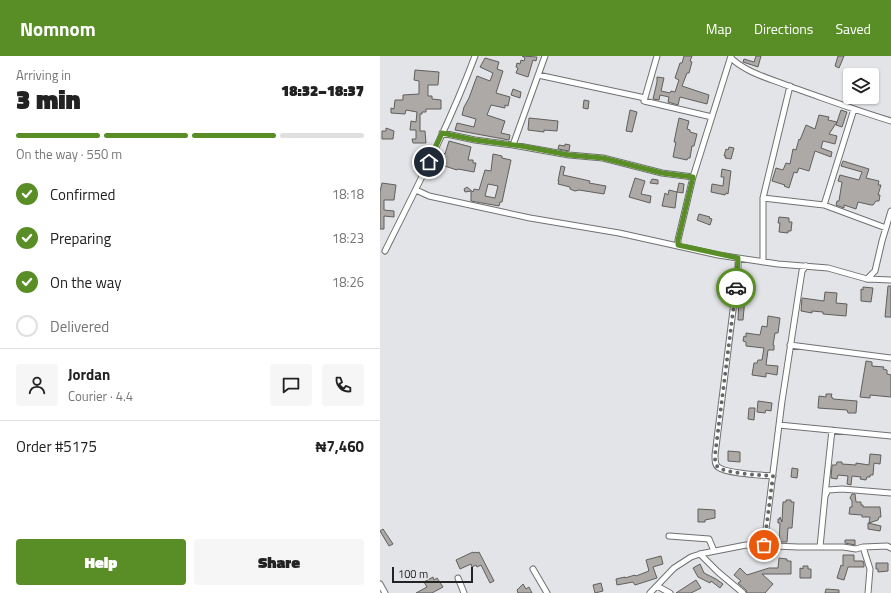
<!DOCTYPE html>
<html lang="en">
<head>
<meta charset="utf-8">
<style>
  :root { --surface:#fff; --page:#f6f6f6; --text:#222; --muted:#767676; --line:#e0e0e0; --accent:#598e27 }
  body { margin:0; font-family:"Titillium Web",sans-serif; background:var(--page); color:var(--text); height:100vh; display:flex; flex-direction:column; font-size:15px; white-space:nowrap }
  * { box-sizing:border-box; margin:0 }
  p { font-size:13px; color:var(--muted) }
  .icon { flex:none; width:22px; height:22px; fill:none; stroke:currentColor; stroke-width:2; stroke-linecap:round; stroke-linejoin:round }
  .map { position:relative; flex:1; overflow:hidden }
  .panel { display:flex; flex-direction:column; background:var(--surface); width:380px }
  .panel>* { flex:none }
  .tools { position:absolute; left:463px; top:12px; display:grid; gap:8px }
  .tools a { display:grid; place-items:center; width:36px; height:36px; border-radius:4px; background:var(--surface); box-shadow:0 1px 3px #0004; font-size:20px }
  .scale { position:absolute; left:12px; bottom:10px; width:81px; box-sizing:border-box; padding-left:4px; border:2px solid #232324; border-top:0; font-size:11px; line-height:14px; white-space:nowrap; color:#232324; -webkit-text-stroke:3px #e3e4e7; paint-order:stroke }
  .pin { position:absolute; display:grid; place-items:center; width:34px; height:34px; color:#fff; margin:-17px; border:2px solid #fff; border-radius:50%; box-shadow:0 1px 4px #0007 }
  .courier { position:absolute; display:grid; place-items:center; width:40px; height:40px; margin:-20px; border:3px solid #598e27; border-radius:50%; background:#fff; color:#222; box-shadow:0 1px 5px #0007 }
  .summary em { font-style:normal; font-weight:800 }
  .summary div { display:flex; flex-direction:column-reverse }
  .summary { display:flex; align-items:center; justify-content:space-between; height:68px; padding:0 16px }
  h1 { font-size:26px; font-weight:800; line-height:30px }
  .bar { display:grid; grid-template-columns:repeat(4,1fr); gap:6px 4px; align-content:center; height:48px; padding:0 16px }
  .bar i { height:5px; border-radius:3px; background:var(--line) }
  .bar .active { background:var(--accent) }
  .bar p { grid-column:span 4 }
  .line { display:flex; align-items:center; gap:10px; padding:0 16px; border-top:1px solid var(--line) }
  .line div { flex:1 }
  .round { display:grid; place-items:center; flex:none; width:42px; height:42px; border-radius:4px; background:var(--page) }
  ol { padding:0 16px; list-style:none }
  li { display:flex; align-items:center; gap:12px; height:44px }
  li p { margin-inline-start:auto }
  li .icon { padding:4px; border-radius:50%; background:var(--accent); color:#fff; stroke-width:4 }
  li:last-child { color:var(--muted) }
  li i { width:22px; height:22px; border:2px solid var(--line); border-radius:50% }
  .primary-button { display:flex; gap:8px; margin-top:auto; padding:8px 16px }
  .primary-button a { flex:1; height:46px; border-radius:4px; background:var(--accent); color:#fff; font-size:16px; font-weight:800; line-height:46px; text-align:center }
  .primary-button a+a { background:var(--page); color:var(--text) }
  header { display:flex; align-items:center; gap:24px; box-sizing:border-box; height:56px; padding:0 20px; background:var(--accent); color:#fff }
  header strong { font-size:19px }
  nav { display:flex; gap:22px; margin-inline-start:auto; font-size:14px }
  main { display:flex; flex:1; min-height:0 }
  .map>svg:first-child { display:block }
  .building { fill:#aca9a7; stroke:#615f5d; fill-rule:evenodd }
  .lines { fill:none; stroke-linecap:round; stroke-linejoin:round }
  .street-casing { stroke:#707173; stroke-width:7 }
  .street { stroke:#fff; stroke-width:5 }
  .done { stroke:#666768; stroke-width:4; stroke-dasharray:0 7.2 }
  .route { stroke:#598e27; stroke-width:5 }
</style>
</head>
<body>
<header>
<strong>Nomnom</strong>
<nav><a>Map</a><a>Directions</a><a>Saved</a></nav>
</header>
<main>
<section class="panel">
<div class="summary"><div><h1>3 min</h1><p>Arriving in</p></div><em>18:32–18:37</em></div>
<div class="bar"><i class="active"></i><i class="active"></i><i class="active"></i><i></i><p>On the way · 550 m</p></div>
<ol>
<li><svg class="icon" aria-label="check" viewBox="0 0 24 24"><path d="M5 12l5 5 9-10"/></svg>Confirmed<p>18:18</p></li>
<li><svg class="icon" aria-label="check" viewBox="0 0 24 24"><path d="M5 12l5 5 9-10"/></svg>Preparing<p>18:23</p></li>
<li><svg class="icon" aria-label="check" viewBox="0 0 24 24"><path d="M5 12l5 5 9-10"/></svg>On the way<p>18:26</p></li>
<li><i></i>Delivered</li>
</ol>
<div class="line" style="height:72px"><a class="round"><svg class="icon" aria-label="person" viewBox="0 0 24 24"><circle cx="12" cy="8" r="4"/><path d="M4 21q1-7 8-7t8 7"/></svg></a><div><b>Jordan</b><p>Courier · 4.4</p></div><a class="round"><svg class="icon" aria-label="chat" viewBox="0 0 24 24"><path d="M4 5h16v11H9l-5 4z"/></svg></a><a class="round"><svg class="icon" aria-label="phone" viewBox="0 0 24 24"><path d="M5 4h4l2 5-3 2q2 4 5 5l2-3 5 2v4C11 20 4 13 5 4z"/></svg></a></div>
<div class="line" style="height:52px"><div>Order #5175</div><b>₦7,460</b></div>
<div class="primary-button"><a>Help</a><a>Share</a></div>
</section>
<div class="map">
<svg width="511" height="537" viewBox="0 0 511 537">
  <rect width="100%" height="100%" fill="#e3e4e7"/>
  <!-- building -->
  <path class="building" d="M142 0 157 1 156 5 153 4 148 21 136 17 138 12 136 11 137 7 140 8 141 4 144 5 145 2Z
    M304 0H312L310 5 312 6 309 17H307L302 30 329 39 327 48 300 41 298 49 288 46 289 41 280 39 279 44 273 43 277 26V21L284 22 281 35 290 37 291 35 295 36 299 24 295 22 300 7H302Z
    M376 0H381L378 11 363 6 364 3 374 6Z
    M458 0H464L459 12 455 10Z
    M105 2 119 6 117 13 123 15 116 37 130 41 128 50 125 49V52L111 49 107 59 125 65 121 77 130 79 129 84 75 74 77 67 94 71 96 63 82 59 84 51 89 42 97 20 110 25 113 17 100 11Z
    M35 14 59 16 58 29H48V40H52V43L61 44V53H46V56H42V58H40V75H45L46 87H33L32 83H36V74H30L31 65 36 66 37 56 26 54 25 58 11 57V52L14 53 15 44H23V39L39 38V25L34 24Z
    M133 33 141 36 140 42 131 39Z
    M204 44 209 45 208 53 203 52Z
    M250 54 257 56 252 76 246 75Z
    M461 54 467 56 462 71 456 69Z
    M439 59 449 61 448 64 457 66 449 78 457 80 455 88 443 85 441 92 452 96 451 101 435 95 429 115 419 112 417 117 414 116 409 132 404 130 405 129 392 125 396 112 403 114 406 107 410 108 413 93 416 94 419 83 420 84 426 69 435 73Z
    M149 62 178 65 177 75 164 74V76L148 74Z
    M299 62 309 65 307 73 310 74V76L317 78 314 90H312L310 102H308L307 104 293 101 296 86H294Z
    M6 72 14 75 13 83H2V75H6Z
    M69 85 91 91 88 104H93V107H96L94 116 78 113 77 114 55 107 59 97 63 99 64 97 65 98Z
    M185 88 190 89 189 95 178 93 179 89 185 90Z
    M349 91 354 92 351 103 345 102 346 100H344L346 93 348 94Z
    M113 98 122 100V102L131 104 122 146H120L119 150 91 145V135L85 136 84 133 87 131 93 136 94 133 99 134 105 114 111 115ZM108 128 118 130 115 142 105 140Z
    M463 105 489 113 486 122 499 125 498 129H501L498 139H500L499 145H496L493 149H491L478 146 476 153 464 149V152L456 149 457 145H459L462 126 458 125 460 119 479 124 482 116 461 110Z
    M181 110 185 111 183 119 210 125 209 127 226 130 224 138 199 134 195 135 190 133V131L178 128 179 125H178Z
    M342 113 351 115 348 138 346 137 345 139 331 136 332 128 343 130 344 121H341Z
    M255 122 265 125 261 138 271 140 270 147 249 141Z
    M272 123 278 124V128L270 127Z
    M2 127 16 129 14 144H4V154L14 155V161L4 160V173H0V136Z
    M299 127 304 128 303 137 297 136Z
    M289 134 297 136 295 152 282 150 285 137 288 139Z
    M319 158 330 161 329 162 332 163 330 169 317 164Z
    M399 161 409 162V166H412L411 175H408V177L399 176 400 167H398Z
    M508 230H511V261H505Z
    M483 231 493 232 491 246 481 245V233L483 234Z
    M445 236 457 237 456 247 467 248 466 260 443 258V256L432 255V257L421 255 422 242 444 245Z
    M359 242H365L363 264H358Z
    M388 260 400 262 398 277H395L393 289H394V294H388L386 309 398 310 397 319 386 317V321L372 319 374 307H377L378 304H382L384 292 366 290V286L363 285 364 280 366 281V277L380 279 382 270 387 271Z
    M486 305 492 306V310L504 311 503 313 507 314V318L511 319V341L490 339V342L480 341Z
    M446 338H452L451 341H452L453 343 477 345 476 357H468L467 354 438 352 439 340 446 341Z
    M378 345 392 347 391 355 386 354 385 357 377 356Z
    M369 352H375L374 364 368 363Z
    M348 395 360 396V406L348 405Z
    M490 398 501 399 500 408 494 407 493 419H490V421H487L486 424 480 423 481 421 472 420 471 429 467 428 468 420 458 419 457 423 451 422 452 409H456L457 406H462V408L476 409V407L489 409Z
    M412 412 418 413 417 422 411 421Z
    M472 438H475L476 446H481V449H483V451H500L501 461H499L498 464 489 467 490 461H482V459L469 458 470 451H472V445L470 442Z
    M406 444H411V446H414L412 472H408L407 486H399L400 467H398V463H400V461L402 466 403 446H406Z
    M318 453 335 454V462L325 464V466H318Z
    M488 467 501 470 500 475 488 473Z
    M3 473 13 488 9 490 0 475Z
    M465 484H475V489L465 487Z
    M93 496 94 497 96 496 97 497 99 496 114 525 110 527 101 509 97 511 96 509 92 511 91 508 80 513 76 504Z
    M463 499H474V505H483L484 508V511H468L464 524 457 522 461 509 463 510Z
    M281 500 283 508 273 511 277 522 255 529 253 526 237 529 236 523 245 521V522L255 519 256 520 269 515 266 504Z
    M399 502 407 503V505H411V518H382L393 528 385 537H367L366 534 358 527 361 525 354 519 360 512 367 519 389 512H398Z
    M496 507H508V515L498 516V513H496Z
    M320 508 324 517 336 523 343 528 340 532 331 525 330 527 318 521 313 512Z
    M423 510H428V513H431V522H420V512L423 513Z
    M53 521 54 524 57 522 63 531 52 537H36L47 531 44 526Z
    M316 524 321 532 311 537H296Z
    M221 527 223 535 215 537 213 529Z
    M143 528 146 533 149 531 152 537H138L137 534Z
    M446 533 459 534V537H445Z"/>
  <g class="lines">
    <!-- street casing -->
    <g class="street-casing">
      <path id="street" d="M277 0 264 45 332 61
        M351 2C368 18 392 23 414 32 446 43 478 55 511 65
        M158 19 265 42
        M62 77 95 84 133 89 189 99 223 102 282 117 313 121
        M133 89 165 0
        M36 134 49 140 150 162 239 177 338 199 398 208 448 212 487 223 511 224
        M383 142 444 149 506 172
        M444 149 474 53
        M298 189V184L313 121 351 0
        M5 195C37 131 70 67 95 0
        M358 202V214L335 399C335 404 335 409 338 411 347 418 381 419 393 420
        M383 206V142L410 30
        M487 223 495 215 502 185 511 155
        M410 289 511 302
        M399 369 511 380
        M445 439 452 374
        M289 480 329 483 334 495
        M384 489 402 345 422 215 426 210
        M440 491 445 440 448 434 462 433 511 437
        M483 491 490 513 488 537
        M320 498 338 516 363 537
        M153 513 167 537
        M78 522 84 537
        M0 528 5 537
        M277 530 290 537
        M270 537 294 512 311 501 320 498 366 489 418 491H463L476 493 483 491 507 490 511 492"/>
    </g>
    <!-- street -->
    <use href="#street" class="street"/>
  </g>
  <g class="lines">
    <!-- done -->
    <path class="done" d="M356 232 335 399C335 404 335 409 338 411 347 418 381 419 393 420L384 489"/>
    <!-- route -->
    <path class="route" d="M49 106 62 77 95 84 141 90 189 99 223 102 282 117 313 121 298 184V189L358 202 356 232"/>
  </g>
</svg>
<div class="tools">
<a><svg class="icon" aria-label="layers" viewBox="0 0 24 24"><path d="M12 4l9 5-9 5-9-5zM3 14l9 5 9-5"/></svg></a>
</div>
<div class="scale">100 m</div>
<div class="pin" style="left:384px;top:489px;background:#ea580c"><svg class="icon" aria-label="bag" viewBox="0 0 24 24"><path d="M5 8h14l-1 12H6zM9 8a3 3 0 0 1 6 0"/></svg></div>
<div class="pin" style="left:49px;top:106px;background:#1f2937"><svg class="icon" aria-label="home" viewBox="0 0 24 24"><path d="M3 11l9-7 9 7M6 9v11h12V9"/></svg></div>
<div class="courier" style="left:356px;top:232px"><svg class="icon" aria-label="car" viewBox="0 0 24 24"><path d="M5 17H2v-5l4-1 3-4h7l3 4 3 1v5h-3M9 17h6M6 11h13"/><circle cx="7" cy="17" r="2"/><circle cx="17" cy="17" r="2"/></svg></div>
</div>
</main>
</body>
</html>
